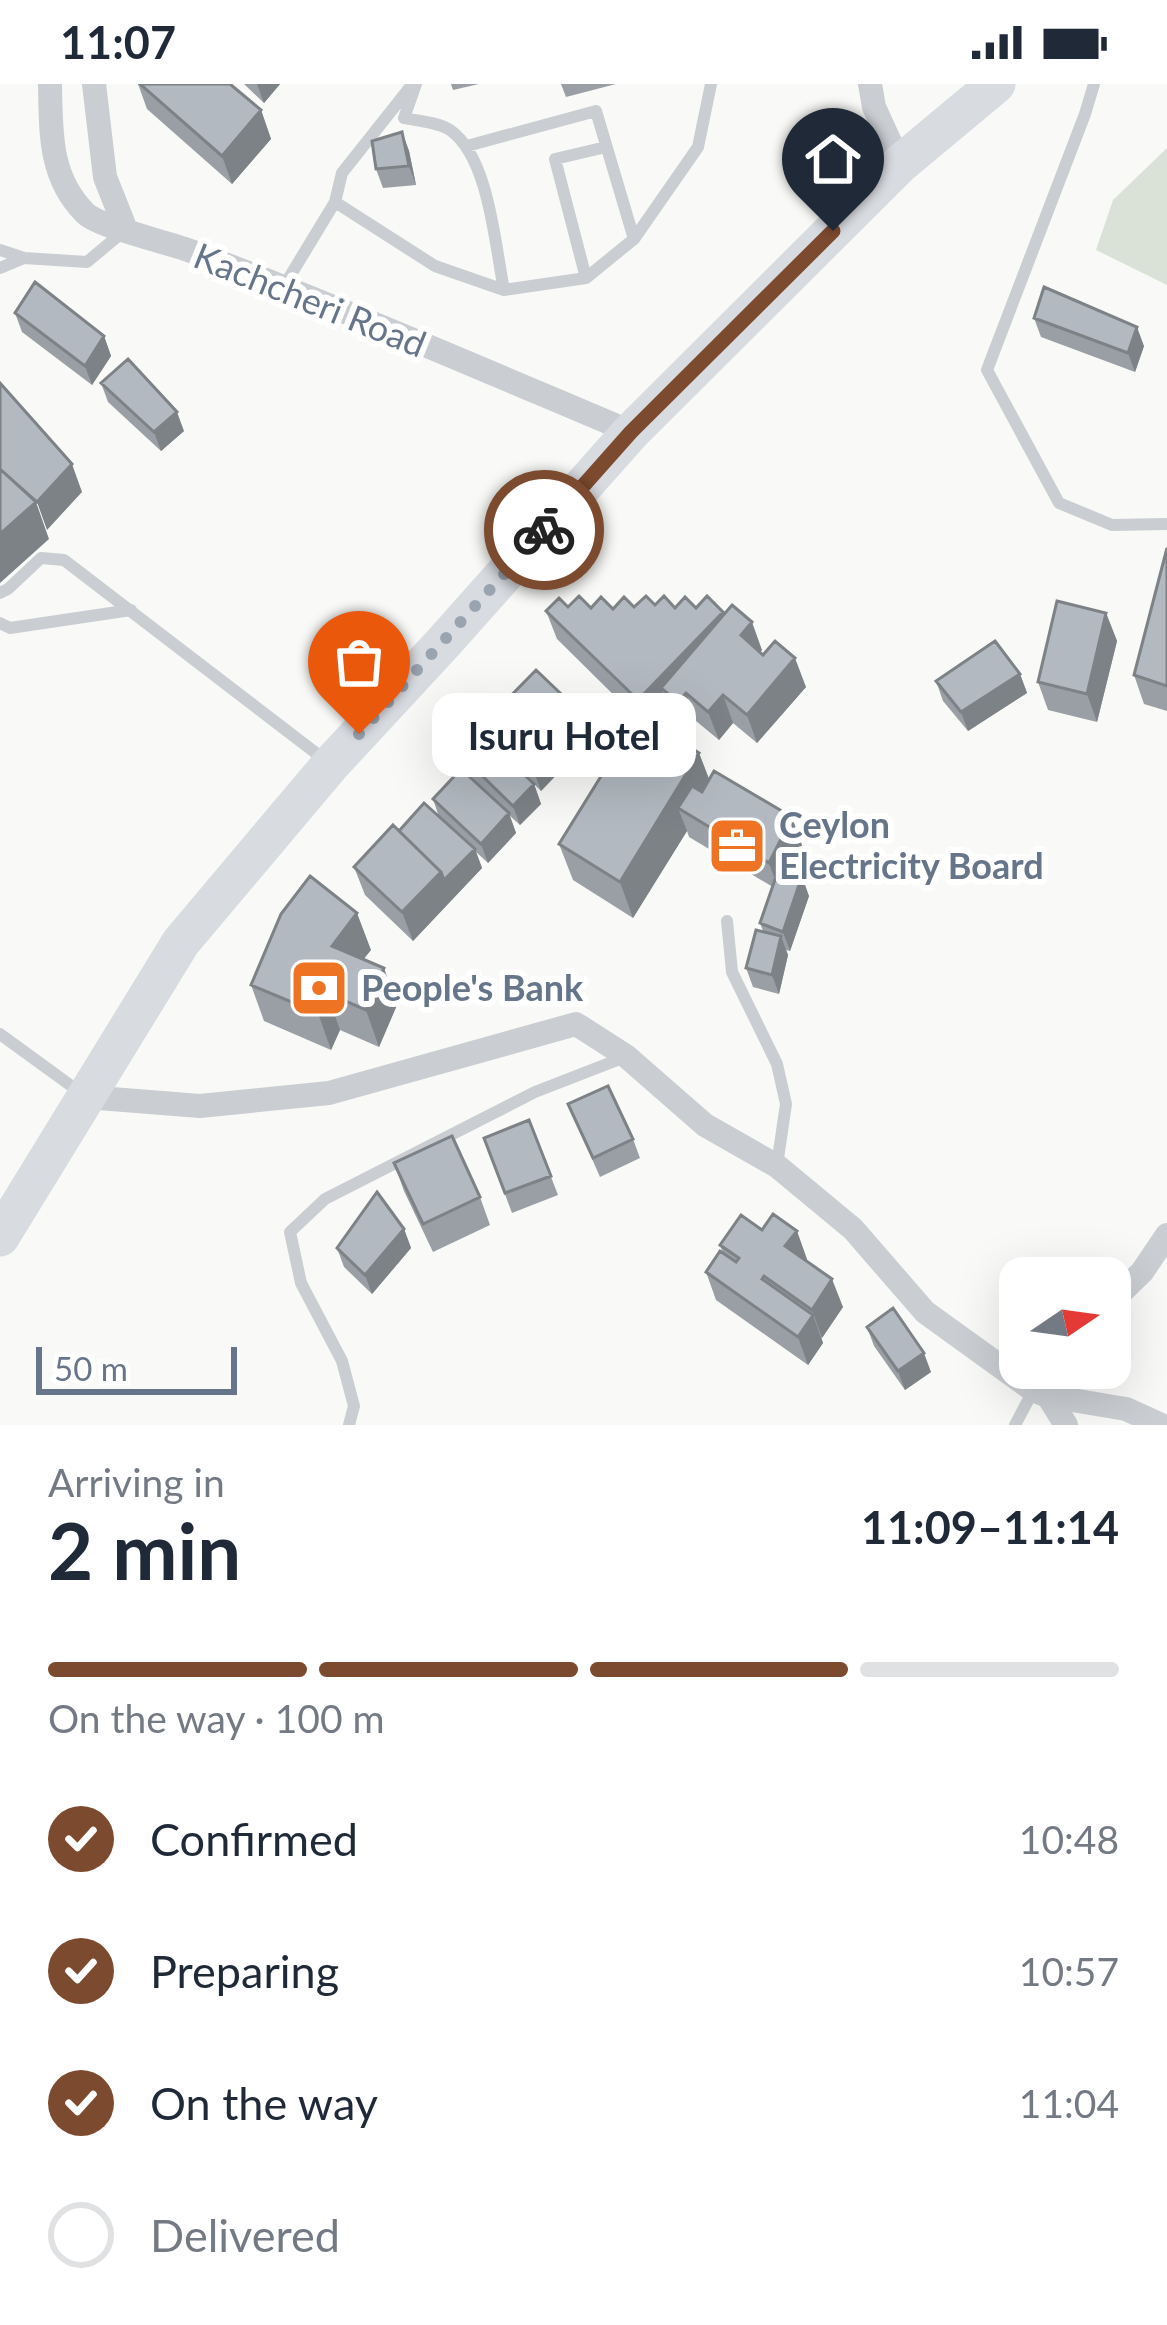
<!DOCTYPE html>
<html lang="en">
<head>
<meta charset="utf-8">
<style>
  :root { --surface:#fff; --page:#f6f6f7; --text:#1f2937; --muted:#747a83; --line:#e0e1e3; --accent:#7c4a2e }
  body { margin:0; font-family:Lato,sans-serif; background:var(--page); color:var(--text); height:100vh; display:flex; flex-direction:column; font-size:45px; white-space:nowrap }
  * { box-sizing:border-box; margin:0 }
  p { font-size:39px; color:var(--muted) }
  .icon { flex:none; width:66px; height:66px; fill:none; stroke:currentColor; stroke-width:2; stroke-linecap:round; stroke-linejoin:round }
  .map { position:relative; height:1341px; overflow:hidden }
  .drawer { display:flex; flex-direction:column; background:var(--surface); flex:1 }
  .drawer>* { flex:none }
  .needle { width:78px; rotate:77deg }
  .controls { position:absolute; left:999px; top:1173px; display:grid; gap:24px }
  .controls a { display:grid; place-items:center; width:132px; height:132px; border-radius:24px; background:var(--surface); box-shadow:0 12px 48px #0002; font-size:60px }
  .scale { position:absolute; left:36px; bottom:30px; width:201px; box-sizing:border-box; padding-left:12px; border:6px solid #67758a; border-top:0; font-size:33px; line-height:42px; white-space:nowrap; color:#67758a; -webkit-text-stroke:9px #fff; paint-order:stroke }
  .pin { position:absolute; display:grid; place-items:center; width:102px; height:102px; color:#fff; margin:-123px -51px; border-radius:50% 50% 50% 0; rotate:-45deg; box-shadow:0 0 12px #0007 }
  .pin .icon { rotate:45deg }
  .courier { position:absolute; display:grid; place-items:center; width:120px; height:120px; margin:-60px; border:9px solid #7c4a2e; border-radius:50%; background:#fff; color:#222; box-shadow:0 3px 15px #0007 }
  .bubble { position:absolute; height:84px; border-radius:24px; background:var(--surface); box-shadow:0 12px 48px #0002; font-size:39px; font-weight:700; line-height:84px; text-align:center }
  .head em { font-style:normal; font-weight:700 }
  .head div { display:flex; flex-direction:column-reverse }
  .head { display:flex; align-items:center; justify-content:space-between; height:204px; padding:0 48px }
  h1 { font-size:78px; font-weight:700; line-height:90px }
  .bar { display:grid; grid-template-columns:repeat(4,1fr); gap:18px 12px; align-content:center; height:144px; padding:0 48px }
  .bar i { height:15px; border-radius:9px; background:var(--line) }
  .bar .selected { background:var(--accent) }
  .bar p { grid-column:span 4 }
  ol { padding:0 48px; list-style:none }
  li { display:flex; align-items:center; gap:36px; height:132px }
  li p { margin-inline-start:auto }
  li .icon { padding:12px; border-radius:50%; background:var(--accent); color:#fff; stroke-width:4 }
  li:last-child { color:var(--muted) }
  li i { width:66px; height:66px; border:6px solid var(--line); border-radius:50% }
  .status { display:flex; justify-content:space-between; align-items:center; height:84px; padding:0 60px; background:var(--surface); direction:ltr }
  .status svg { height:33px; fill:currentColor }
  .map>svg:first-child { display:block }
  .green { fill:#dae2d8 }
  .lines { fill:none; stroke-linecap:round; stroke-linejoin:round }
  .service { stroke:#cacdd1; stroke-width:12 }
  .minor { stroke:#cacdd1; stroke-width:24 }
  .primary { stroke:#d8dbe0; stroke-width:39 }
  .wall { fill:#999fa5 }
  .shaded-wall { fill:#7d8286 }
  .building { fill:#b2b9c0; stroke:#7d8286; stroke-width:3 }
  .done { stroke:#9aa4b0; stroke-width:12; stroke-dasharray:0 21.6 }
  .route { stroke:#7c4a2e; stroke-width:15 }
  .labels { text-anchor:middle; stroke-width:12; stroke-linejoin:round; paint-order:stroke }
  .street-label { font-size:36px; fill:#67758a; stroke:#fff }
  .poi-label { font-size:36px; font-weight:bold; fill:#67758a; stroke:#fff; text-anchor:start }
</style>
</head>
<body>
<div class="status"><b>11:07</b><svg viewBox="0 0 49 12"><path d="M0 12V9h3v3zM5 12V6h3v6zM10 12V3h3v9zM15 12V0h3v12zM26 1h20v11H26zM47 4h2v5h-2z"/></svg></div>
<div class="map">
<svg width="1167" height="1341" viewBox="0 0 1167 1341">
  <rect width="100%" height="100%" fill="#f9faf7"/>
  <!-- green -->
  <path class="green" d="M1167 64V201L1096 166 1113 116Z"/>
  <g class="lines">
    <!-- service -->
    <path class="service" d="M416 0 404 34C418 37 438 38 450 46 489 73 495 161 504 206
      M1094 0 1085 30 987 286 1059 419 1112 441 1167 440
      M467 62 596 27 634 155
      M335 118 435 182 504 206 586 194 634 155 698 63 711 0
      M0 166 24 174 87 178 124 147
      M0 184 24 174
      M586 194 555 75 606 63
      M284 202 335 118 342 89 411 2
      M0 509 8 505 41 474 64 476 325 676
      M0 539 10 544 131 526
      M727 837 732 888 777 980 786 1020 777 1081
      M0 950 81 1009
      M349 1341 354 1322 342 1277 301 1199 290 1148 325 1115 535 1008 625 973
      M1015 1341 1033 1307"/>
    <!-- minor -->
    <path class="minor" d="M50 0C51 48 49 93 85 129 97 142 166 158 188 166 337 222 484 286 631 348
      M94 0 105 93 126 146
      M870 0 874 23 900 80
      M86 1013 200 1022 329 1009 576 940 626 972 705 1041 777 1082 853 1145 925 1228 1033 1306 1048 1312 1126 1325 1161 1341
      M1110 1219 1142 1188 1167 1151
      M1048 1312 1066 1341"/>
    <!-- primary -->
    <path class="primary" d="M0 1153 181 858 331 680 444 558 631 348 900 80 996 0"/>
  </g>
  <!-- wall -->
  <path class="wall" d="M138 0H230L261 26 271 55 232 100 147 25Z
    M244 0H280L264 19Z
    M451 0H479L453 6Z
    M561 0H616L566 13Z
    M402 48 409 67 416 101 383 104 376 85Z
    M15 229 104 252 111 272 92 301 22 248Z
    M1034 234 1144 262 1135 288 1041 253Z
    M101 299 184 347 161 367 108 318Z
    M1167 464V627L1144 620 1134 591Z
    M655 521 696 524 724 531 762 566 760 568 806 603 757 659 733 639 719 656 696 637 688 647 671 633 668 624 653 640 699 669 709 696 802 761 789 788 809 812 790 867 786 866 788 871 779 910 753 903 746 884 763 847 760 839 773 803 689 753 687 747 633 834 573 796 559 760 637 634 557 555 546 527 568 523 613 525Z
    M1106 529 1117 557 1097 638 1048 626 1038 598Z
    M1020 590 1027 609 968 647 943 617 936 597Z
    M487 636 590 656 541 707 498 664Z
    M464 674 534 700 541 720 520 741 509 731 516 749 488 779 476 768 482 784 413 857 365 811 354 783 399 747 439 733 433 715 470 693Z
    M371 866 363 875 397 921 379 963 340 946 331 966 264 937 251 901Z
    M568 1020 633 1055 640 1074 600 1093Z
    M529 1036 558 1111 512 1129 484 1054Z
    M394 1079 480 1113 490 1141 433 1168 404 1107Z
    M404 1145 411 1164 372 1210 344 1183 337 1164Z
    M720 1161 807 1175 806 1176 843 1223 822 1254 821 1253 823 1259 808 1281 716 1216 706 1188 723 1169Z
    M867 1243 931 1288 905 1306 874 1262Z"/>
  <!-- shaded-wall -->
  <path class="shaded-wall" d="M257 0H280L264 19Z
    M261 26 271 55 232 100 222 72Z
    M402 48 409 67 416 101 409 82Z
    M1137 243 1144 262 1135 288 1128 269Z
    M104 252 111 272 92 301 85 282Z
    M177 328 184 347 161 367 154 348Z
    M72 380 82 408 47 446 37 418Z
    M36 418 49 455 0 499V450Z
    M723 528 733 556 661 604 668 624 648 644 638 616Z
    M1106 529 1117 557 1097 638 1087 610Z
    M752 538 762 566 751 580 741 551Z
    M795 574 806 603 757 659 747 631Z
    M1020 590 1027 609 968 647 961 628Z
    M686 609 696 637 688 647 678 618Z
    M723 611 733 639 719 656 708 628Z
    M580 628 590 656 541 707 531 679Z
    M699 669 713 705 678 724 687 747 633 834 620 798Z
    M534 700 541 720 520 741 513 722Z
    M509 729 516 749 488 779 481 760Z
    M792 733 802 761 779 807 769 779Z
    M475 765 482 784 413 857 402 828 441 788Z
    M802 792 809 812 790 867 783 848Z
    M357 829 371 866 345 898 332 862Z
    M781 852 788 871 779 910 772 891Z
    M384 884 397 921 379 963 366 926Z
    M327 909 340 946 331 966 318 929Z
    M404 1145 411 1164 372 1210 365 1191Z
    M797 1147 807 1175 796 1190 785 1162Z
    M832 1195 843 1223 822 1254 812 1226Z
    M813 1231 823 1259 808 1281 798 1253Z
    M924 1269 931 1288 905 1306 898 1287Z"/>
  <!-- building -->
  <path class="building" d="M140 0H230L261 26 222 72Z
    M402 48 409 82 376 85 372 57Z
    M35 198 104 252 85 282 15 229Z
    M1044 203 1137 243 1128 269 1034 234Z
    M128 275 177 328 154 348 101 299Z
    M0 299 72 380 37 418 0 385Z
    M0 385 36 418 0 450Z
    M1167 464V602L1134 591Z
    M579 512 591 524 601 513 613 525 624 513 634 523 646 512 655 521 664 512 675 524 685 513 696 524 707 512 723 528 638 616 546 527 559 514 568 523Z
    M1057 517 1106 529 1087 610 1038 598Z
    M732 521 752 538 741 551 763 571 775 557 795 574 747 631 723 611 708 628 686 609 678 618 661 604Z
    M995 557 1020 590 961 628 936 597Z
    M536 586 580 628 531 679 487 636Z
    M639 631 699 669 620 798 559 760Z
    M484 652 534 700 513 722 464 674Z
    M461 685 509 729 481 760 433 715Z
    M714 687 792 733 769 779 678 724 692 702 702 708Z
    M424 719 475 765 444 796 441 788 399 747Z
    M393 741 441 788 402 828 354 783Z
    M779 784 802 792 783 848 760 839Z
    M310 792 357 829 332 862 384 884 366 926 327 909 318 929 251 901 281 830Z
    M756 846 781 852 772 891 746 884Z
    M608 1002 633 1055 593 1074 568 1020Z
    M529 1036 551 1092 505 1109 484 1054Z
    M452 1052 480 1113 423 1140 394 1079Z
    M377 1108 404 1145 365 1191 337 1164Z
    M773 1130 797 1147 785 1162 832 1195 812 1226 764 1192 762 1195 813 1231 798 1253 706 1188 720 1167 736 1178 739 1174 720 1161 741 1131 762 1146Z
    M893 1224 924 1269 898 1287 867 1243Z"/>
  <g class="lines">
    <!-- done -->
    <path class="done" d="M359 650 544 446"/>
    <!-- route -->
    <path class="route" d="M544 446 631 348 833 147"/>
  </g>
  <!-- icons -->
  <defs>
    <g id="office-square" transform="scale(3)"><rect x="-9" y="-9" width="18" height="18" rx="4" fill="#ee7323" stroke="#fff"/><path d="M-6-3h4V-5.5h4V-3h4V5H-6ZM-1-4.5V-3h2v-1.5ZM-6 0V1H6V0Z" fill="#fff"/></g>
    <g id="bank-square" transform="scale(3)"><rect x="-9" y="-9" width="18" height="18" rx="4" fill="#ee7323" stroke="#fff"/><path d="M-6-4H6V4H-6ZM0-2.3a2.3 2.3 0 1 0 0 4.6a2.3 2.3 0 1 0 0-4.6Z" fill="#fff"/></g>
  </defs>
  <g fill-rule="evenodd">
    <use href="#office-square" x="737" y="762"/>
    <use href="#bank-square" x="319" y="904"/>
  </g>
  <g class="labels">
    <!-- street labels -->
    <g class="street-label">
      <text transform="translate(310 216) rotate(22)" y="13">Kachcheri Road</text>
    </g>
    <!-- poi labels -->
    <g class="poi-label">
      <text x="779" y="754">Ceylon<tspan x="779" dy="41">Electricity Board</tspan></text>
      <text x="361" y="917">People's Bank</text>
    </g>
  </g>
</svg>
<div class="controls">
<a><svg class="needle" viewBox="-14 -14 28 28"><path d="M0-13l5 13h-10z" fill="#e53935"/><path d="M0 13l5-13h-10z" fill="#747a83"/></svg></a>
</div>
<div class="scale">50 m</div>
<div class="pin" style="left:359px;top:650px;background:#ea580c"><svg class="icon" aria-label="bag" viewBox="0 0 24 24"><path d="M5 8h14l-1 12H6zM9 8a3 3 0 0 1 6 0"/></svg></div>
<div class="pin" style="left:833px;top:147px;background:#1f2937"><svg class="icon" aria-label="home" viewBox="0 0 24 24"><path d="M3 11l9-7 9 7M6 9v11h12V9"/></svg></div>
<div class="courier" style="left:544px;top:446px"><svg class="icon" aria-label="bike" viewBox="0 0 24 24"><circle cx="6" cy="16" r="4"/><circle cx="18" cy="16" r="4"/><path d="M6 16l4-8h5l3 8M10 8l3 8H6M13 5h3"/></svg></div>
<div class="bubble" style="left:432px;top:609px;width:264px">Isuru Hotel</div>
</div>
<section class="drawer">
<div class="head"><div><h1>2 min</h1><p>Arriving in</p></div><em>11:09–11:14</em></div>
<div class="bar"><i class="selected"></i><i class="selected"></i><i class="selected"></i><i></i><p>On the way · 100 m</p></div>
<ol>
<li><svg class="icon" aria-label="check" viewBox="0 0 24 24"><path d="M5 12l5 5 9-10"/></svg>Confirmed<p>10:48</p></li>
<li><svg class="icon" aria-label="check" viewBox="0 0 24 24"><path d="M5 12l5 5 9-10"/></svg>Preparing<p>10:57</p></li>
<li><svg class="icon" aria-label="check" viewBox="0 0 24 24"><path d="M5 12l5 5 9-10"/></svg>On the way<p>11:04</p></li>
<li><i></i>Delivered</li>
</ol>
</section>
</body>
</html>
